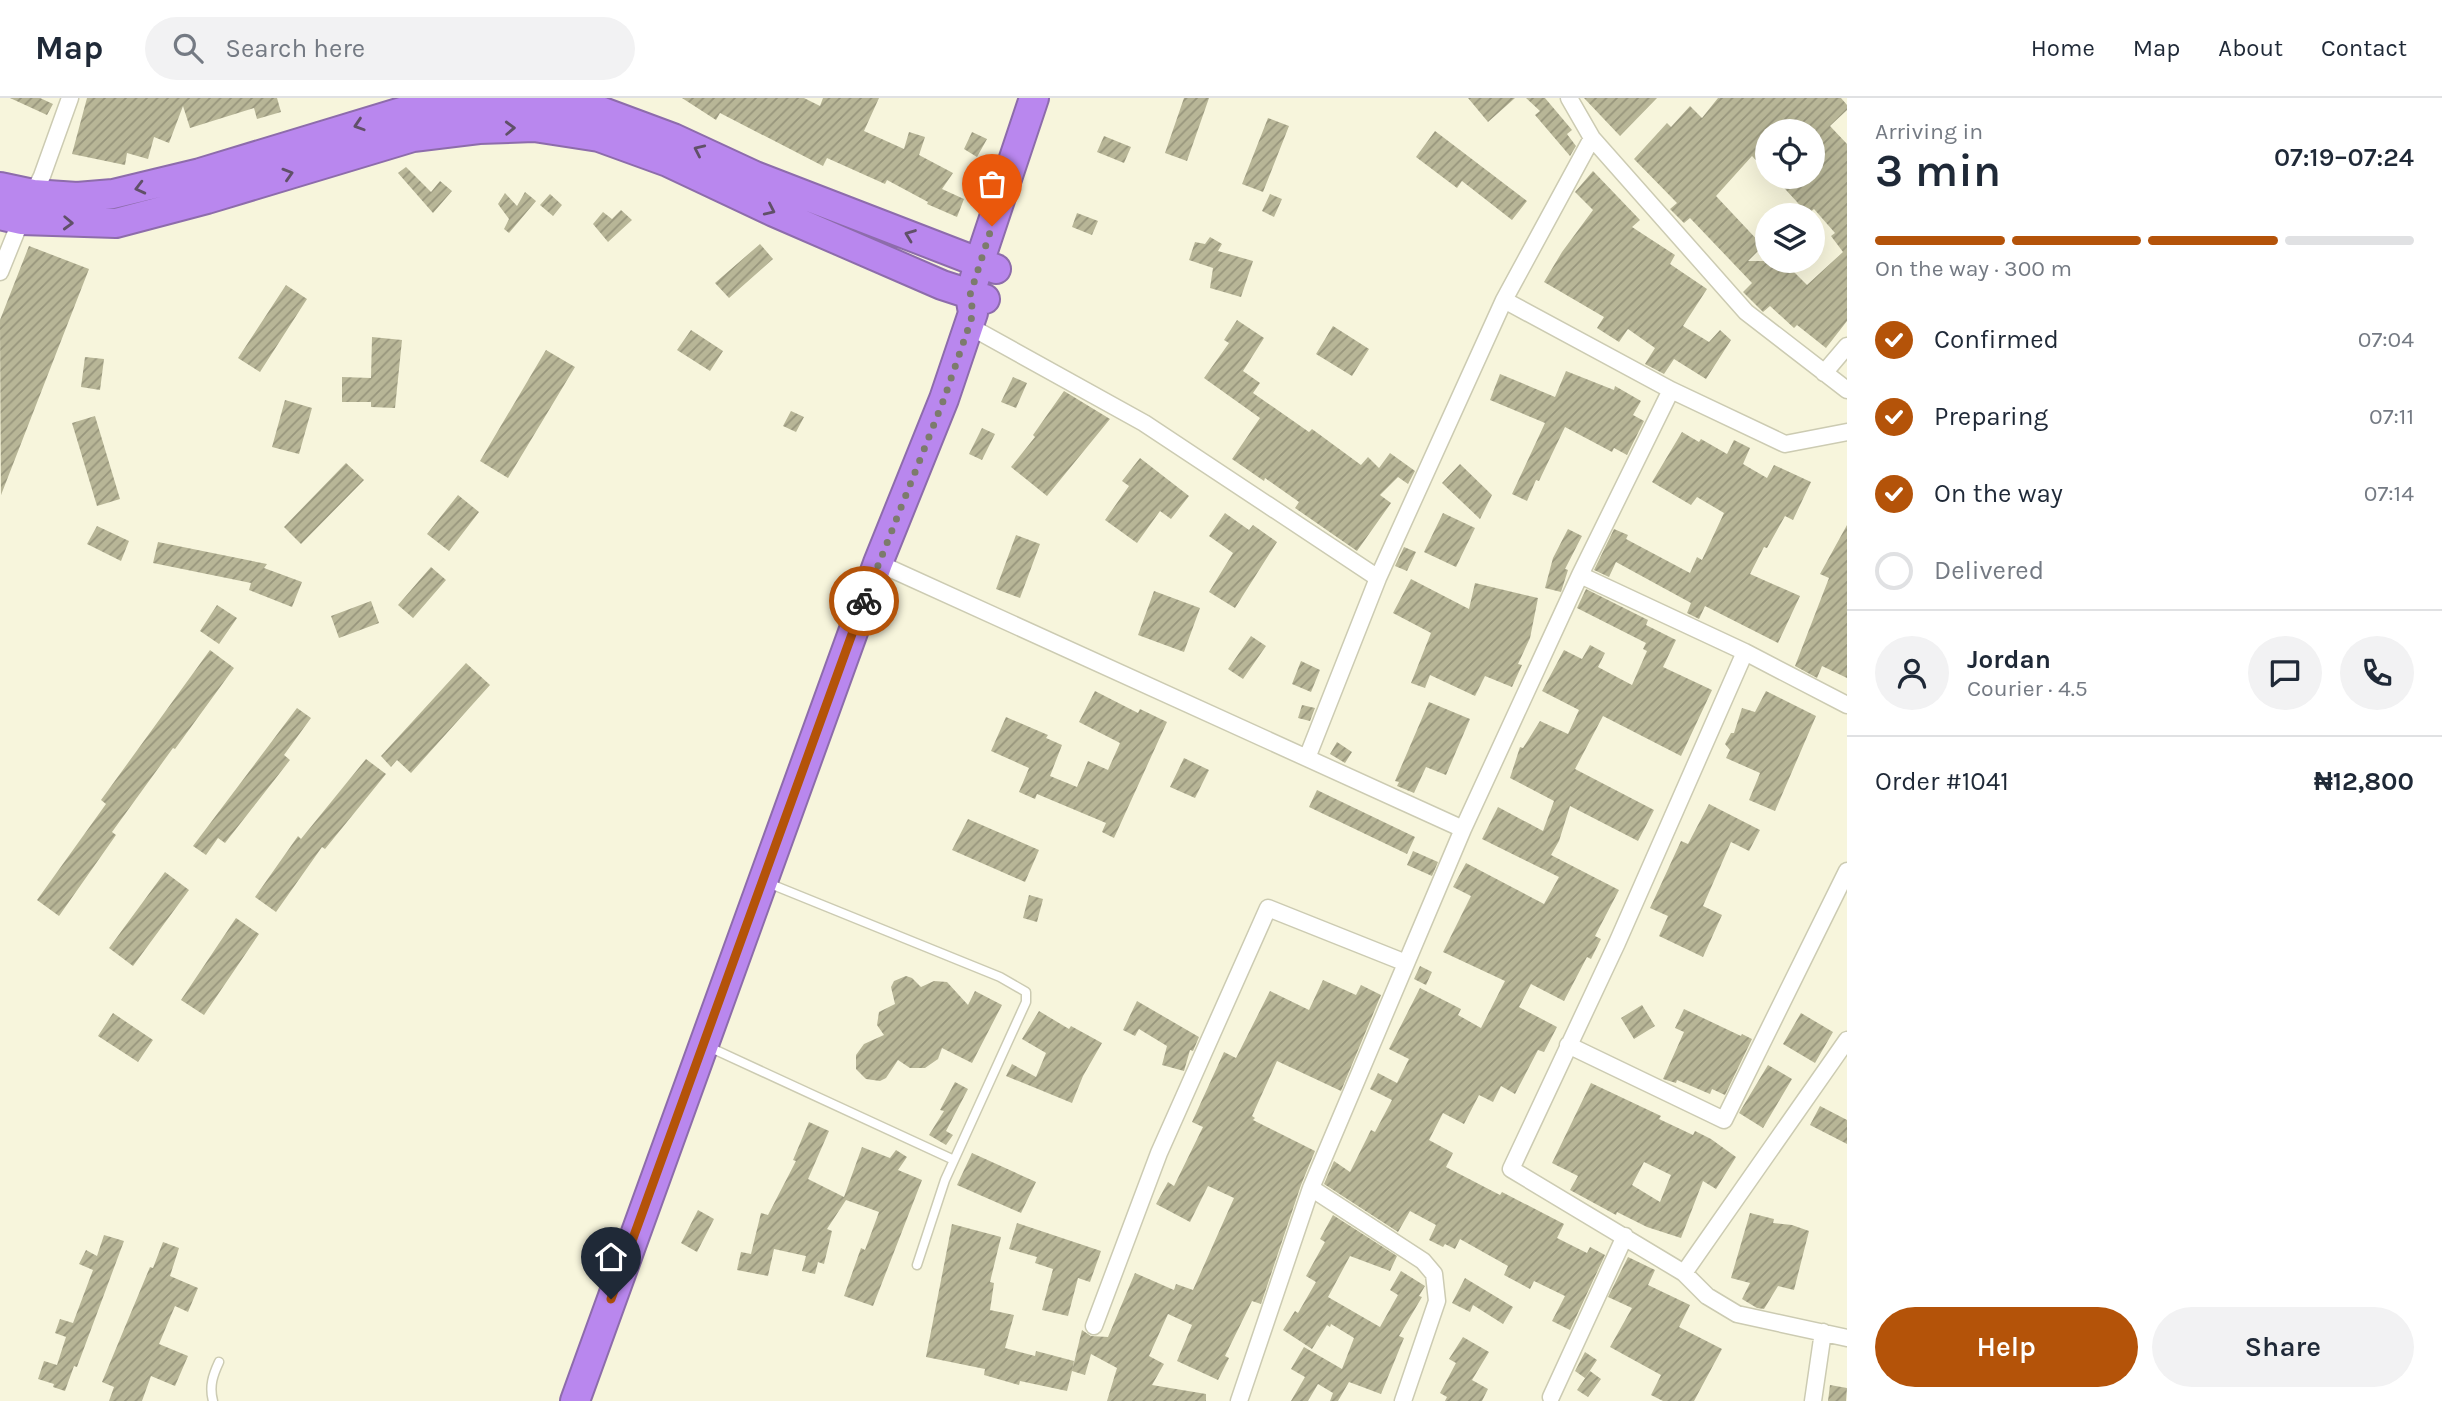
<!DOCTYPE html>
<html lang="en">
<head>
<meta charset="utf-8">
<style>
  :root { --surface:#fff; --page:#f2f2f3; --text:#1f2937; --muted:#747a83; --line:#e0e1e3; --accent:#b45309 }
  body { margin:0; font-family:Karla,sans-serif; background:var(--page); color:var(--text); height:100vh; display:flex; flex-direction:column; font-size:26px; white-space:nowrap }
  * { box-sizing:border-box; margin:0 }
  p { font-size:23px; color:var(--muted) }
  .icon { flex:none; width:38px; height:38px; fill:none; stroke:currentColor; stroke-width:2; stroke-linecap:round; stroke-linejoin:round }
  .map { position:relative; flex:1; overflow:hidden }
  .sheet { display:flex; flex-direction:column; background:var(--surface); width:595px }
  .sheet>* { flex:none }
  .fabs { position:absolute; left:1755px; top:21px; display:grid; gap:14px }
  .fabs a { display:grid; place-items:center; width:70px; height:70px; border-radius:50%; background:var(--surface); box-shadow:0 7px 28px #0002; font-size:35px }
  .pin { position:absolute; display:grid; place-items:center; width:60px; height:60px; color:#fff; margin:-72px -30px; border-radius:50% 50% 50% 0; rotate:-45deg; box-shadow:0 0 7px #0007 }
  .pin .icon { rotate:45deg }
  .courier { position:absolute; display:grid; place-items:center; width:70px; height:70px; margin:-35px; border:5px solid #b45309; border-radius:50%; background:#fff; color:#222; box-shadow:0 2px 9px #0007 }
  .summary em { font-style:normal; font-weight:600 }
  .summary div { display:flex; flex-direction:column-reverse }
  .summary { display:flex; align-items:center; justify-content:space-between; height:119px; padding:0 28px }
  h1 { font-size:46px; font-weight:600; line-height:52px }
  .bar { display:grid; grid-template-columns:repeat(4,1fr); gap:10px 7px; align-content:center; height:84px; padding:0 28px }
  .bar i { height:9px; border-radius:5px; background:var(--line) }
  .bar .selected { background:var(--accent) }
  .bar p { grid-column:span 4 }
  .line { display:flex; align-items:center; gap:18px; padding:0 28px; border-top:2px solid var(--line) }
  .line div { flex:1 }
  .round { display:grid; place-items:center; flex:none; width:74px; height:74px; border-radius:37px; background:var(--page) }
  ol { padding:0 28px; list-style:none }
  li { display:flex; align-items:center; gap:21px; height:77px }
  li p { margin-inline-start:auto }
  li .icon { padding:7px; border-radius:50%; background:var(--accent); color:#fff; stroke-width:4 }
  li:last-child { color:var(--muted) }
  li i { width:38px; height:38px; border:4px solid var(--line); border-radius:50% }
  .cta { display:flex; gap:14px; margin-top:auto; padding:14px 28px }
  .cta a { flex:1; height:80px; border-radius:42px; background:var(--accent); color:#fff; font-size:28px; font-weight:600; line-height:80px; text-align:center }
  .cta a+a { background:var(--page); color:var(--text) }
  header { display:flex; align-items:center; gap:42px; box-sizing:border-box; height:98px; padding:0 35px; background:var(--surface); border-bottom:2px solid var(--line) }
  header strong { font-size:33px }
  nav { display:flex; gap:38px; margin-inline-start:auto; font-size:24px }
  .search { width:490px; height:63px; background:var(--page); display:flex; align-items:center; gap:18px; box-sizing:border-box; padding:0 24px; border-radius:38px; color:var(--muted); font-size:26px }
  main { display:flex; flex:1; min-height:0 }
  .map>svg:first-child { display:block }
  .building { fill:url(#building-hatch); fill-rule:evenodd }
  .lines { fill:none; stroke-linecap:round; stroke-linejoin:round }
  .lane-casing { stroke:#cccbb2; stroke-width:11 }
  .street-casing { stroke:#cccbb2; stroke-width:19 }
  .highway-casing { stroke:#8d6cab; stroke-width:32 }
  .lane { stroke:#fff; stroke-width:8 }
  .street { stroke:#fff; stroke-width:16 }
  .highway { stroke:#b987ee; stroke-width:28 }
  .oneway { stroke:#605068 }
  .done { stroke:#7c7b6c; stroke-width:7; stroke-dasharray:0 12.6 }
  .route { stroke:#b45309; stroke-width:9 }
</style>
</head>
<body>
<header>
<strong>Map</strong>
<div class="search"><svg class="icon" aria-label="search" viewBox="0 0 24 24"><circle cx="10" cy="10" r="6"/><path d="M15 15l6 6"/></svg>Search here</div>
<nav><a>Home</a><a>Map</a><a>About</a><a>Contact</a></nav>
</header>
<main>
<div class="map">
<svg width="1847" height="1303" viewBox="0 0 1847 1303">
  <defs>
    <pattern id="building-hatch" width="6" height="6" patternUnits="userSpaceOnUse" patternTransform="scale(1.75)"><rect width="6" height="6" fill="#b8b697"/><path d="M-1 1l2-2M0 6l6-6M5 7l2-2" fill="none" stroke="#97957c"/></pattern>
  </defs>
  <rect width="100%" height="100%" fill="#f7f5dc"/>
  <!-- building -->
  <path class="building" d="M10 0H40L53 6 47 17Z
    M87 0H277L281 14 257 21 254 10 190 30 183 8 169 45 154 39 148 61 127 55 125 67 72 56Z
    M682 0H804L820 8 823 0H879L864 33 904 51 909 34 925 39 919 57 953 75 942 91 964 101 957 119 927 106 928 104 887 82 885 86 827 60 823 68 720 15 716 22Z
    M1184 0H1209L1187 63 1165 55Z
    M1468 0H1515L1488 24Z
    M1526 0H1545L1572 32 1567 36 1576 48 1570 58 1535 17 1540 13Z
    M1584 0H1657L1620 38Z
    M1718 0H1841L1847 7V12L1830 28 1847 46V223L1826 250 1797 227 1794 230 1770 208 1763 214 1743 194 1752 185 1690 120 1684 125 1670 111 1677 105 1634 61 1667 25 1671 29 1690 8 1702 20ZM1768 33H1813V79H1774L1808 116 1814 111 1835 135 1831 138 1843 154 1807 187 1783 163H1748L1763 148 1716 98 1752 58 1768 75Z
    M1268 20 1289 28 1263 94 1242 86Z
    M1435 33 1527 103 1512 122 1462 83 1457 90 1416 59Z
    M972 34 987 41 977 59 964 51Z
    M1104 38 1131 49 1124 65 1097 54Z
    M406 69 431 94 440 83 452 93 433 115 398 75Z
    M1593 73 1640 122 1632 129 1675 157 1670 166 1707 191 1683 228 1709 244 1720 232 1731 242 1706 281 1674 261 1664 276 1645 266 1655 250 1628 231 1619 244 1597 230 1604 219 1544 184 1562 154 1593 112 1575 94Z
    M525 94 536 103 509 135 504 131 509 121 498 106 505 95 517 108Z
    M550 96 562 107 553 118 540 107Z
    M1270 96 1282 101 1274 119 1262 113Z
    M621 112 632 122 608 144 593 126 603 114 612 121Z
    M1077 115 1098 123 1092 137 1072 129Z
    M1210 139 1222 146 1218 153 1253 163 1241 199 1210 190 1213 170 1189 162 1195 144 1205 146Z
    M760 146 773 161 729 200 715 185Z
    M29 148 89 171 1 397 0 222Z
    M286 187 307 201 260 274 238 260Z
    M1237 222 1264 240 1243 273 1260 285 1253 295 1309 334 1312 331 1361 367 1368 359 1379 370 1390 355 1415 373 1408 386 1398 379 1380 397 1391 405 1357 453 1295 410 1299 404 1265 380 1264 383 1232 361 1260 320 1204 280 1229 245 1224 242Z
    M1333 228 1369 251 1352 278 1316 256Z
    M691 232 723 253 710 273 677 252Z
    M372 239 402 242 395 310 371 309V304H342V279L371 280Z
    M546 252 575 269 508 380 480 363Z
    M85 259 104 261 100 292 81 289Z
    M1566 273 1614 292 1615 288 1641 303 1633 317 1644 323 1627 357 1614 350 1612 354 1565 329 1539 383 1536 382 1527 403 1512 396 1545 325 1490 302 1500 276 1555 299Z
    M1013 279 1027 285 1016 310 1001 304Z
    M1064 293 1110 321 1047 398 1011 369 1035 339 1033 337Z
    M285 302 312 310 299 356 272 349Z
    M791 313 804 319 796 334 783 328Z
    M95 318 120 401 97 408 72 325Z
    M982 330 995 336 982 362 969 356Z
    M1682 334 1699 344 1701 341 1727 356 1734 342 1750 350 1743 366 1767 380 1774 367 1811 384 1793 422 1785 418 1767 450 1764 449 1750 476 1800 498 1778 545 1705 508 1699 521 1687 515 1691 505 1616 464 1609 479 1594 472 1614 431 1628 437 1626 441 1690 475 1697 459 1702 462 1724 415 1697 399 1691 407 1652 384Z
    M1140 360 1189 398 1171 421 1160 413 1137 445 1105 422 1129 388 1122 383Z
    M346 365 364 382 301 446 284 429Z
    M1460 366 1492 397 1480 421 1442 385Z
    M458 397 479 414 449 453 427 436Z
    M1225 415 1249 432 1253 427 1277 444 1235 510 1209 494 1233 455 1209 438Z
    M1443 415 1475 430 1456 469 1424 454Z
    M1847 427V580L1822 568 1817 580 1795 568 1829 480 1820 476Z
    M97 428 129 443 121 463 87 446Z
    M1568 431 1582 438 1565 471 1568 472 1561 494 1545 490 1553 460Z
    M1016 437 1040 446 1020 500 996 491Z
    M158 444 267 466 264 470 302 484 292 509 249 492 251 485 153 465Z
    M1404 449 1416 454 1407 473 1395 468Z
    M431 469 446 482 413 520 398 507Z
    M1411 481 1469 511 1475 485 1538 500 1530 540 1518 566 1522 567 1512 589 1485 578 1475 598 1430 577 1425 590 1411 585 1431 535 1393 515Z
    M1586 491 1648 522 1646 527 1676 542 1663 569 1712 592 1681 658 1603 618 1575 671 1654 712 1638 743 1570 708 1559 743 1551 757 1619 792 1595 838 1601 841 1591 861 1587 859 1564 903 1531 886 1519 909 1557 929 1544 954 1538 952 1515 996 1501 988 1493 1004 1479 997 1464 1026 1443 1015 1429 1042 1453 1055 1446 1069 1500 1097 1502 1094 1564 1126 1557 1140 1587 1155 1590 1149 1605 1157 1570 1232 1552 1223 1565 1198 1534 1183 1530 1191 1504 1177 1508 1168 1460 1141 1455 1151 1445 1146 1443 1149 1429 1142 1436 1127 1410 1113 1398 1134 1324 1086 1334 1063 1350 1074 1371 1032 1375 1034 1392 1002 1370 991 1378 975 1397 985 1409 961 1389 951 1420 890 1461 911 1458 917 1481 930 1505 883 1443 854 1471 798 1453 789 1466 765 1544 806 1559 779 1482 741 1498 709 1543 733 1554 703 1510 680 1520 649 1523 650 1540 623 1568 636 1579 612 1542 593 1564 552 1582 561 1590 547 1605 555 1598 569 1632 587 1647 553 1643 551 1646 545 1577 510Z
    M1154 493 1200 510 1184 554 1138 537Z
    M371 503 379 525 339 540 331 518Z
    M217 507 237 520 219 546 200 533Z
    M1251 538 1266 548 1243 581 1228 571Z
    M210 552 234 570 175 651 173 650 112 734 116 737 59 818 37 802 106 706 101 702Z
    M1301 563 1320 572 1311 594 1292 586Z
    M466 565 490 587 411 675 397 662 391 669 381 658Z
    M1095 593 1138 615 1140 611 1167 624 1114 740 1102 734 1106 725 1037 696 1035 701 1019 694 1029 670 991 653 1006 619 1048 637 1046 640 1062 647 1050 678 1077 689 1088 663 1108 672 1120 645 1079 624Z
    M1766 593 1816 618 1775 713 1749 702 1760 675 1726 660 1730 652 1725 646 1731 635H1734L1742 610 1755 614Z
    M1429 604 1470 621 1446 677 1426 669 1414 695 1397 688 1399 684 1395 683Z
    M1302 607 1315 610 1310 623 1298 620Z
    M297 610 311 620 284 657 290 662 225 745 218 740 206 757 193 748Z
    M1337 644 1352 654 1345 665 1330 656Z
    M1184 660 1209 672 1195 700 1170 689Z
    M366 661 386 676 325 751 322 749 276 814 255 799 298 738 301 741Z
    M1317 692 1415 739 1407 756 1309 709Z
    M1709 706 1760 732 1749 753 1731 744 1703 808 1722 817 1703 859 1659 838 1668 818 1650 810 1681 743 1688 746Z
    M968 721 1039 752 1025 784 952 752Z
    M1413 753 1438 764 1432 778 1407 767Z
    M165 774 189 792 133 868 109 850Z
    M1029 797 1043 801 1037 824 1023 820Z
    M236 820 259 836 204 917 181 902Z
    M1420 868 1432 874 1426 887 1414 881Z
    M906 878 912 880 921 889 934 883 947 884 968 907 975 893 1002 907 972 965 942 950 938 961 925 970H910L898 962 886 980 880 983 866 981 856 971V957L864 946 884 937 877 927 879 914 895 906 891 889 894 883Z
    M1323 882 1356 897 1361 887 1381 897 1341 993 1277 963 1252 1018 1255 1020 1253 1022 1315 1053 1301 1087 1261 1206 1252 1203 1225 1258 1229 1260 1218 1282 1177 1263 1192 1227 1168 1216 1149 1258 1164 1266 1152 1287 1206 1296V1303H1107L1117 1270 1091 1256 1085 1277 1072 1273 1067 1293 1020 1283 1019 1287 984 1277 985 1271 926 1259 952 1126 1001 1139 990 1184 994 1185 990 1212 1014 1217 1005 1250 1035 1258 1036 1253 1074 1263 1072 1273 1082 1232 1091 1238 1108 1239 1135 1175 1174 1192 1176 1186 1193 1192 1234 1100 1208 1088 1190 1124 1156 1106 1168 1084 1174 1088 1203 1029 1192 1024 1224 954 1236 960 1270 893 1309 912Z
    M1137 903 1199 939 1193 953 1190 952 1184 973 1162 967 1167 948 1139 931 1135 938 1123 932Z
    M1642 907 1655 928 1634 941 1621 920Z
    M1684 911 1741 938 1742 936 1752 941 1725 997 1712 991 1710 996 1677 982 1676 985 1663 981 1684 934 1675 930Z
    M1039 913 1069 931 1071 928 1102 945 1083 978 1072 1005 1006 978 1012 966 1036 979 1046 955 1022 941Z
    M113 915 153 942 138 964 98 938Z
    M1801 915 1833 934 1815 965 1783 946Z
    M1768 967 1792 981 1763 1030 1739 1015Z
    M955 984 968 991 946 1033 953 1037 946 1047 929 1037 944 1013 940 1012Z
    M1591 985 1661 1018 1659 1021 1693 1037 1695 1033 1711 1041 1736 1059 1716 1091 1703 1083 1681 1140 1647 1129 1617 1114 1616 1117 1570 1092 1578 1078 1552 1065ZM1644 1064 1671 1077 1660 1104 1632 1087Z
    M1820 1008 1847 1022V1046L1810 1027Z
    M809 1024 829 1033 808 1081 844 1099 862 1049 890 1060 896 1052 907 1059 898 1072 922 1082 873 1208 844 1198 861 1150 865 1152 879 1114 846 1102 827 1131 832 1133 824 1166 818 1164 815 1176 802 1173 806 1158 774 1151 768 1178 737 1172 741 1154 751 1156 761 1115 768 1117 796 1063 793 1062Z
    M972 1055 1036 1084 1021 1115 957 1087Z
    M698 1112 714 1121 697 1154 681 1145Z
    M1750 1115 1774 1121 1773 1125 1792 1127 1809 1133 1794 1192 1778 1188 1764 1211 1757 1210 1742 1201 1750 1185 1731 1180Z
    M1333 1117 1397 1158 1390 1173 1350 1158 1328 1199 1380 1229 1398 1197 1390 1192 1401 1173 1425 1188 1419 1198 1422 1199 1399 1238 1404 1240 1381 1296 1349 1284 1338 1303H1330L1333 1295 1318 1286 1308 1303H1291L1305 1279 1291 1271 1304 1249 1342 1271 1354 1240 1331 1226 1330 1229 1327 1227 1312 1251 1283 1232 1295 1213 1298 1215 1316 1184 1306 1178 1325 1144 1320 1141Z
    M1017 1125 1101 1153 1090 1184 1078 1180 1068 1218 1042 1212 1053 1171 1035 1165 1037 1159 1009 1151Z
    M104 1137 124 1143 77 1269 74 1268 65 1293 53 1289 54 1286 38 1281 44 1263 57 1267 66 1239 55 1235 60 1221 73 1225 93 1172 79 1166 86 1152 97 1158Z
    M163 1144 179 1150 170 1178 198 1190 188 1214 175 1208 159 1246 188 1258 175 1288 151 1278 142 1303H109L114 1289 102 1284 150 1169 153 1170Z
    M1628 1159 1655 1172 1648 1187 1690 1207 1679 1229 1722 1251 1694 1303H1663L1651 1297 1661 1277 1610 1249 1632 1210 1608 1199Z
    M1465 1180 1513 1209 1503 1226 1473 1207 1470 1214 1452 1205Z
    M1463 1239 1489 1254 1472 1282 1488 1291 1482 1303H1445L1447 1299 1440 1295 1456 1265 1449 1261Z
    M1585 1254 1597 1262 1585 1280 1575 1273Z
    M1590 1273 1601 1281 1588 1299 1577 1292Z
    M1830 1287 1847 1290 1846 1303H1828Z"/>
  <g class="lines">
    <!-- lane casing -->
    <g class="lane-casing">
      <path id="lane" d="M768 785 1000 879 1026 894V904L945 1082 917 1167
        M709 949 954 1062
        M213 1303C209 1288 213 1277 219 1264"/>
    </g>
    <!-- street casing -->
    <g class="street-casing">
      <path id="street" d="M1569 0 1592 40 1746 214 1847 292
        M33 96 42 78 70 0
        M0 174 21 122
        M1504 202 1671 292 1785 346 1847 334
        M969 228 1144 325 1378 480
        M1824 275 1847 248
        M878 465 1463 731
        M1580 477 1671 292
        M1745 554 1617 845 1511 1071 1684 1175 1707 1198 1737 1216 1847 1240
        M1307 660 1378 480 1504 202 1592 40
        M1568 947 1724 1022 1847 773
        M1311 1090 1423 1163 1434 1176 1437 1203 1403 1303
        M1684 1175 1847 942
        M1094 1228 1159 1055 1268 810 1406 865
        M1551 1299 1625 1138
        M1239 1303 1311 1090 1463 731 1580 477 1745 554 1847 607
        M1813 1303 1823 1234"/>
    </g>
    <!-- highway casing -->
    <g class="highway-casing">
      <path id="highway" d="M0 89 33 96 77 99 113 96 200 75 408 12 475 5 536 7 603 14 673 40 755 78 996 171
        M0 117 21 122 116 125 207 101 413 39 479 31 534 29 599 39 668 64 774 114 942 187 985 201
        M575 1303 878 465 944 301 973 215 970 197 979 165 1034 0"/>
    </g>
    <!-- lane -->
    <use href="#lane" class="lane"/>
    <!-- street -->
    <use href="#street" class="street"/>
    <!-- highway -->
    <use href="#highway" class="highway"/>
  </g>
  <!-- one-way arrows -->
  <defs><path id="oneway-chevron" d="M-2-3.5L2.5 0L-2 3.5" fill="none" stroke-width="1.6" stroke-linecap="round" stroke-linejoin="round" transform="scale(1.75)"/></defs>
  <g class="oneway">
    <use href="#oneway-chevron" transform="translate(359 27) rotate(162)"/>
    <use href="#oneway-chevron" transform="translate(510 30) rotate(-2)"/>
    <use href="#oneway-chevron" transform="translate(699 52) rotate(-155)"/>
    <use href="#oneway-chevron" transform="translate(288 76) rotate(-17)"/>
    <use href="#oneway-chevron" transform="translate(140 90) rotate(166)"/>
    <use href="#oneway-chevron" transform="translate(770 112) rotate(25)"/>
    <use href="#oneway-chevron" transform="translate(68 125) rotate(2)"/>
    <use href="#oneway-chevron" transform="translate(910 137) rotate(-159)"/>
  </g>
  <g class="lines">
    <!-- done -->
    <path class="done" d="M864 503 944 301 969 228 973 215 970 197 992 128"/>
    <!-- route -->
    <path class="route" d="M611 1201 864 503"/>
  </g>
</svg>
<div class="fabs">
<a><svg class="icon" aria-label="locate" viewBox="0 0 24 24"><circle cx="12" cy="12" r="6"/><path d="M12 2v4M12 18v4M2 12h4M18 12h4"/></svg></a>
<a><svg class="icon" aria-label="layers" viewBox="0 0 24 24"><path d="M12 4l9 5-9 5-9-5zM3 14l9 5 9-5"/></svg></a>
</div>
<div class="pin" style="left:992px;top:128px;background:#ea580c"><svg class="icon" aria-label="bag" viewBox="0 0 24 24"><path d="M5 8h14l-1 12H6zM9 8a3 3 0 0 1 6 0"/></svg></div>
<div class="pin" style="left:611px;top:1201px;background:#1f2937"><svg class="icon" aria-label="home" viewBox="0 0 24 24"><path d="M3 11l9-7 9 7M6 9v11h12V9"/></svg></div>
<div class="courier" style="left:864px;top:503px"><svg class="icon" aria-label="bike" viewBox="0 0 24 24"><circle cx="6" cy="16" r="4"/><circle cx="18" cy="16" r="4"/><path d="M6 16l4-8h5l3 8M10 8l3 8H6M13 5h3"/></svg></div>
</div>
<section class="sheet">
<div class="summary"><div><h1>3 min</h1><p>Arriving in</p></div><em>07:19–07:24</em></div>
<div class="bar"><i class="selected"></i><i class="selected"></i><i class="selected"></i><i></i><p>On the way · 300 m</p></div>
<ol>
<li><svg class="icon" aria-label="check" viewBox="0 0 24 24"><path d="M5 12l5 5 9-10"/></svg>Confirmed<p>07:04</p></li>
<li><svg class="icon" aria-label="check" viewBox="0 0 24 24"><path d="M5 12l5 5 9-10"/></svg>Preparing<p>07:11</p></li>
<li><svg class="icon" aria-label="check" viewBox="0 0 24 24"><path d="M5 12l5 5 9-10"/></svg>On the way<p>07:14</p></li>
<li><i></i>Delivered</li>
</ol>
<div class="line" style="height:126px"><a class="round"><svg class="icon" aria-label="person" viewBox="0 0 24 24"><circle cx="12" cy="8" r="4"/><path d="M4 21q1-7 8-7t8 7"/></svg></a><div><b>Jordan</b><p>Courier · 4.5</p></div><a class="round"><svg class="icon" aria-label="chat" viewBox="0 0 24 24"><path d="M4 5h16v11H9l-5 4z"/></svg></a><a class="round"><svg class="icon" aria-label="phone" viewBox="0 0 24 24"><path d="M5 4h4l2 5-3 2q2 4 5 5l2-3 5 2v4C11 20 4 13 5 4z"/></svg></a></div>
<div class="line" style="height:91px"><div>Order #1041</div><b>₦12,800</b></div>
<div class="cta"><a>Help</a><a>Share</a></div>
</section>
</main>
</body>
</html>
